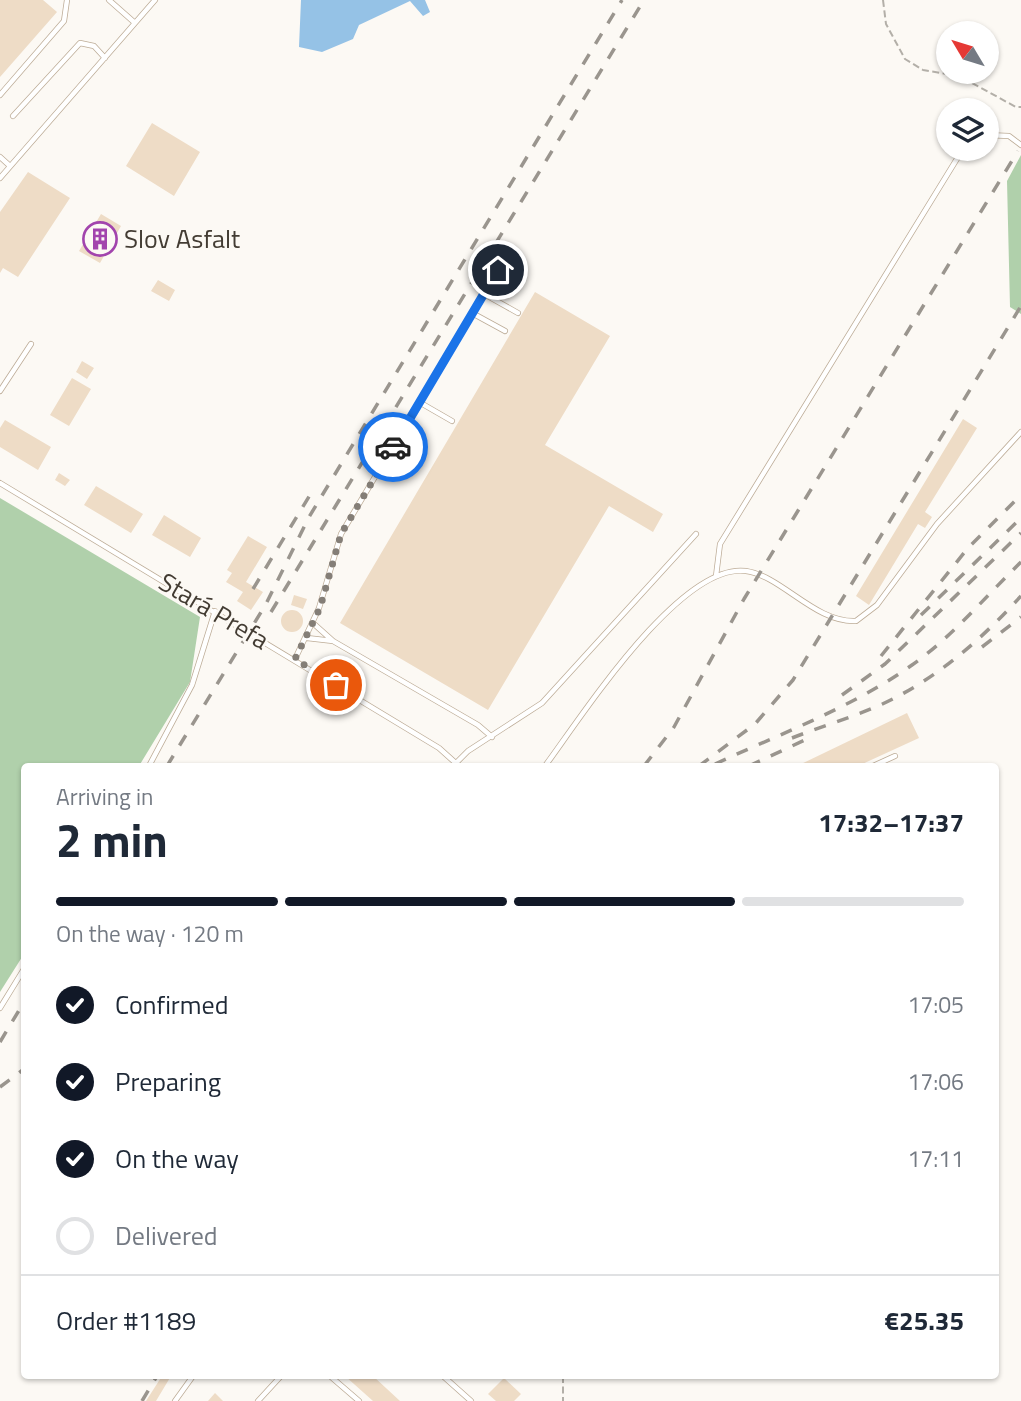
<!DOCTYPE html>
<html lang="en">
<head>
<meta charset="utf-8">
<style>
  :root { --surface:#fff; --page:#f6f6f7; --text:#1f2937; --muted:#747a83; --line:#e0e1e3; --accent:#111827 }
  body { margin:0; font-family:"Titillium Web",sans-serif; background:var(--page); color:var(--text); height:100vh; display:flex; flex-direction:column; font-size:26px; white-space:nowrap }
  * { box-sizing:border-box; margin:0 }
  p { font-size:23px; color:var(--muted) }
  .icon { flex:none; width:38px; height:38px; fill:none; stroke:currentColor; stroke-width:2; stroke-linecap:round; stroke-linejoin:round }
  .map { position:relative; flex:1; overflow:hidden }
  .sheet { position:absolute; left:21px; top:763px; width:978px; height:616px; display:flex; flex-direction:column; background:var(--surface); border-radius:7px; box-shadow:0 2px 5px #0004 }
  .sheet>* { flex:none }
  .needle { width:46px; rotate:308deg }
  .fabs { position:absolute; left:936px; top:21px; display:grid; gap:14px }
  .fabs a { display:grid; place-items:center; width:63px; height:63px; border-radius:50%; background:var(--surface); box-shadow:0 2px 5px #0004; font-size:35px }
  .pin { position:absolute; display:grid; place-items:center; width:60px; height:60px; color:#fff; margin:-30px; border:4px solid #fff; border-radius:50%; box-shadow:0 2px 7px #0007 }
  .courier { position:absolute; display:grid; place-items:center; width:70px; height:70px; margin:-35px; border:5px solid #1a73e8; border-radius:50%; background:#fff; color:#222; box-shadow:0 2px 9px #0007 }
  .head em { font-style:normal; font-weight:700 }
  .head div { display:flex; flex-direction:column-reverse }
  .head { display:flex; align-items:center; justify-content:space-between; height:119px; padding:0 35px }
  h1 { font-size:46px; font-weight:700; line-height:52px }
  .bar { display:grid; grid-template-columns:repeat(4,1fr); gap:10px 7px; align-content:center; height:84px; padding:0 35px }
  .bar i { height:9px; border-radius:5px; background:var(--line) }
  .bar .current { background:var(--accent) }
  .bar p { grid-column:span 4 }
  .line { display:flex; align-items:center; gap:18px; padding:0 35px; border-top:2px solid var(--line) }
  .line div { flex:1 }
  ol { padding:0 35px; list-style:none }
  li { display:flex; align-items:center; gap:21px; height:77px }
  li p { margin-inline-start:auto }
  li .icon { padding:7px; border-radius:50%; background:var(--accent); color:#fff; stroke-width:4 }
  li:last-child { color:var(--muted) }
  li i { width:38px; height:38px; border:4px solid var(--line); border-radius:50% }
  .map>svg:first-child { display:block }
  .green { fill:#b0d0ab }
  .water { fill:#95c2e6 }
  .building { fill:#eedcc6 }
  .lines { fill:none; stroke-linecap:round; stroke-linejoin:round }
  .lane-casing { stroke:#bdac97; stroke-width:6 }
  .path { stroke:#b3afa8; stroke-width:2; stroke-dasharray:7 3.5; stroke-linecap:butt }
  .lane { stroke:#fff; stroke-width:4.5 }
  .rail { stroke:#9a958e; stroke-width:3.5; stroke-dasharray:12 12; stroke-linecap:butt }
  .done { stroke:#847e77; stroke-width:7; stroke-dasharray:0 12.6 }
  .route { stroke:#1a73e8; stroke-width:9 }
  .labels { text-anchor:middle; stroke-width:5; stroke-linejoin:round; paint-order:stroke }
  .poi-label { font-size:26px; fill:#433c33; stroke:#fcf9f4; text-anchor:start }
  .street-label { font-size:26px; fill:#433c33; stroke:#fcf9f4 }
</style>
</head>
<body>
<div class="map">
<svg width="1021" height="1401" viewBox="0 0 1021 1401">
  <rect width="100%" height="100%" fill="#fcf9f4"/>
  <!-- green -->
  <path class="green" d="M1021 155V314L1010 307 1007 181Z
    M0 498 200 617 190 682 139 766H24V954L0 992Z"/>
  <!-- water -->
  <path class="water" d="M301 0H425L430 12 423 16 410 1 359 25 353 39 322 52 299 47Z"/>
  <!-- building -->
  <path class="building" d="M0 0H43L57 12 0 77Z
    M152 123 200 152 174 196 126 166Z
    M28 172 70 198 18 277 3 268 0 273V212Z
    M101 214 121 226 100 263 79 251Z
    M158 280 175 290 169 301 151 291Z
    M535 292 610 336 545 445 663 514 653 532 609 506 488 710 340 623Z
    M82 361 94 368 87 379 76 372Z
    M72 378 91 389 69 426 50 415Z
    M963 419 977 428 925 512 932 517 925 528 918 524 869 605 856 596Z
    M5 420 51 447 38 470 0 447V428Z
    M59 473 70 480 65 486 55 480Z
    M96 486 143 514 131 533 84 505Z
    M164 515 201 538 190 557 152 535Z
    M248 536 267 547 246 582 263 592 251 610 237 601 243 592 226 582 232 573 227 570Z
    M294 595 307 599 303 609 291 605Z
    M281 621a11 11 0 1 1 22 0a11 11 0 1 1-22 0Z
    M907 713 919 738 858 766H797Z
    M162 1376H171L156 1401H146Z
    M345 1376H373L400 1401H373Z
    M504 1378 521 1394 514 1401H496L488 1394Z
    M215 1393 223 1401H208Z"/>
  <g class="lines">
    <!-- lane casing -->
    <g class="lane-casing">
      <path id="lane" d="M109 0 135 23
        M0 95 64 21 67 0
        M13 116 80 43 94 46 105 58
        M987 135 1009 136 1021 145
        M0 157 10 166
        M0 178 155 0
        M484 294 518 313
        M472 313 505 331
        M0 391 31 344
        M419 402 452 421
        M0 483 439 748 459 766
        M716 576 720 544 963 149
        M314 624 333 641 478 725 492 737
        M307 638 333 641
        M295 659 319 608 341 534 498 270
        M456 763 468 751 542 703 696 534
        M149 766 192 685 215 611
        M545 766C580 719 680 562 746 571 782 576 815 623 856 621L877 605 937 524 1021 432
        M873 766 895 756
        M0 1008 24 969
        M330 1376 359 1401
        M443 1376 471 1401
        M175 1401 193 1376
        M258 1401 281 1376"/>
    </g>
    <!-- path -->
    <path class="path" d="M883 0 886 24 905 59 923 70 959 76 1016 107H1021
      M563 1376V1401"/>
    <!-- lane -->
    <use href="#lane" class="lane"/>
    <!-- rail -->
    <path class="rail" d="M253 589 310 495
      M271 612 644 0
      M921 615 1021 518
      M982 647 1021 617
      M881 656 968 548 1021 495
      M842 695 885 664 1021 533
      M792 738C820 727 850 718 878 706 934 681 979 642 1021 596
      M715 764C780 734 853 707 912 665 952 637 986 596 1021 562
      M167 766 266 604 309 517 622 0
      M644 766 674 727 744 599 1018 151
      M699 766 755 724 793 680 1021 306
      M749 766 807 739
      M0 1042 24 1002
      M0 1087 24 1069
      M142 1401 157 1376"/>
  </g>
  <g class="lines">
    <!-- done -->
    <path class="done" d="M336 685 295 659 320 608 341 534 393 447"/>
    <!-- route -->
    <path class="route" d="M393 447 498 270"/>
  </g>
  <!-- icons -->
  <defs>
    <g id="building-ring" transform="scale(1.75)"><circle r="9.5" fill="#fcf9f4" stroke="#a244ad" stroke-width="1.5"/><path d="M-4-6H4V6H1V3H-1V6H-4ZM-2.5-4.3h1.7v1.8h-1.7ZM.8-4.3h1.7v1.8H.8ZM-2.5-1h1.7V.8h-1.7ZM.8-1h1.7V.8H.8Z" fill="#a244ad"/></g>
  </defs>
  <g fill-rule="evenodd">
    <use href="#building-ring" x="100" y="239"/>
  </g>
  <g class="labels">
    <!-- poi labels -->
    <g class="poi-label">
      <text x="124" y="248">Slov Asfalt</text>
    </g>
    <!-- street labels -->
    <g class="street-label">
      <text transform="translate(214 611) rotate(31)" y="9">Stará Prefa</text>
    </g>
  </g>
</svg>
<div class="fabs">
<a><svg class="needle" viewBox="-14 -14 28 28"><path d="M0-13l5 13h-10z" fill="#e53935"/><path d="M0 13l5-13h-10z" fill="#747a83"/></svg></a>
<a><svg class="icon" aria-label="layers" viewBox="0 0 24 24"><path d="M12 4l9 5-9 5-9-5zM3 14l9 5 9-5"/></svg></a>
</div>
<div class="pin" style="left:336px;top:685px;background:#ea580c"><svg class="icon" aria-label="bag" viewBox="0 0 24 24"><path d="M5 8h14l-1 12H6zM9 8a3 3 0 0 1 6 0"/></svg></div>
<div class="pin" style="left:498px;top:270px;background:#1f2937"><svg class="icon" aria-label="home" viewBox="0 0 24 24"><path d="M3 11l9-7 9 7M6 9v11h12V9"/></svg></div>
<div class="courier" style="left:393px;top:447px"><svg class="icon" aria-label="car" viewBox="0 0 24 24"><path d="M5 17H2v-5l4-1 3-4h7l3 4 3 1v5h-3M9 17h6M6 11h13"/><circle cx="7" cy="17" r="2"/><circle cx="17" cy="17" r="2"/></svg></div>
<section class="sheet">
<div class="head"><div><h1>2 min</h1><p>Arriving in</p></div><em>17:32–17:37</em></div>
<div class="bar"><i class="current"></i><i class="current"></i><i class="current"></i><i></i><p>On the way · 120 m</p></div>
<ol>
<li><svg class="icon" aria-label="check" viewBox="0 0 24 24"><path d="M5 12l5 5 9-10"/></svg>Confirmed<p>17:05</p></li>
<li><svg class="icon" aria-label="check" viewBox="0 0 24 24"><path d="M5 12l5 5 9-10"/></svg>Preparing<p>17:06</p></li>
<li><svg class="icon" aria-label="check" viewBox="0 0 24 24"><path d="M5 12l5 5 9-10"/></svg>On the way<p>17:11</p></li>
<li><i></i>Delivered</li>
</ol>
<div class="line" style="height:91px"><div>Order #1189</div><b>€25.35</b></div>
</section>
</div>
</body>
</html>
